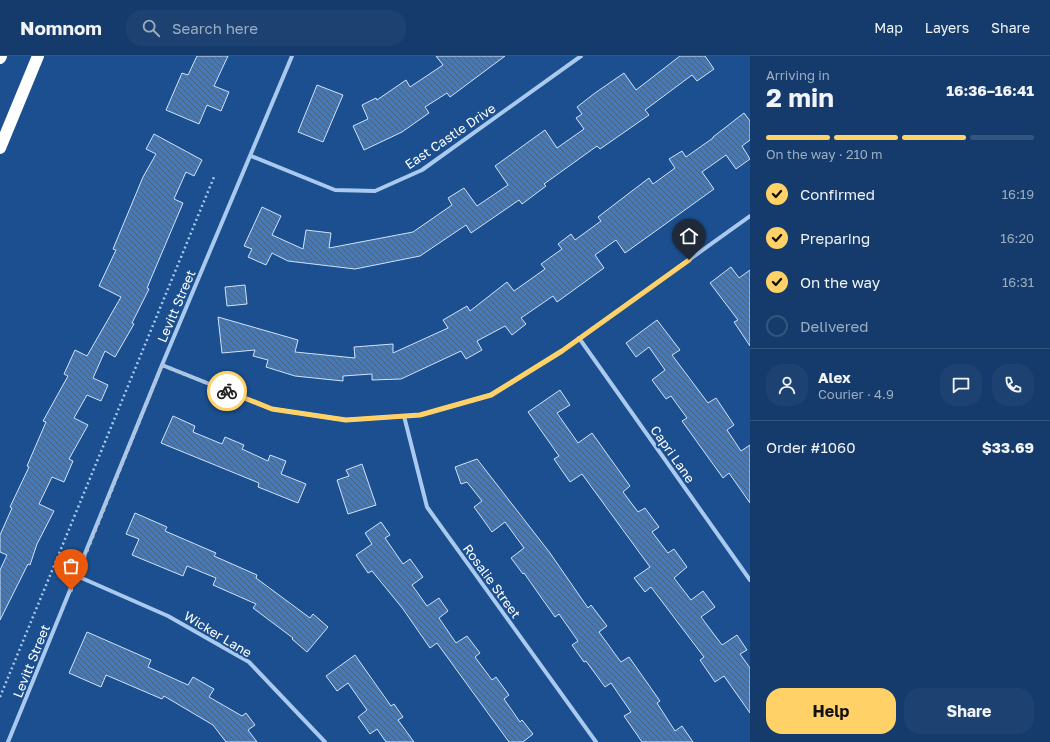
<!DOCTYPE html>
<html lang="en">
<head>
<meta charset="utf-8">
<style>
  :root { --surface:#143b6b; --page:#1d4271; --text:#f1f3f6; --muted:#9dadc1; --line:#33557e; --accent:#ffd166 }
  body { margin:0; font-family:"Golos Text",sans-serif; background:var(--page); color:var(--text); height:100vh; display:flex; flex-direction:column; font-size:15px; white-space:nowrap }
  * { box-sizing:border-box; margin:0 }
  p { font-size:13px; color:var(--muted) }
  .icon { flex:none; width:22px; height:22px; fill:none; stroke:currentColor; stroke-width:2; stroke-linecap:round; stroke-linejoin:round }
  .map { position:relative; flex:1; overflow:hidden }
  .details { display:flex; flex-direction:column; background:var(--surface); width:300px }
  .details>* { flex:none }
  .pin { position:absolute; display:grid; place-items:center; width:34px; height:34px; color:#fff; margin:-41px -17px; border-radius:50% 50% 50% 0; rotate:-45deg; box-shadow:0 0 4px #0007 }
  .pin .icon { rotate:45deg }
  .courier { position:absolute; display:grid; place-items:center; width:40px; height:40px; margin:-20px; border:3px solid #ffd166; border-radius:50%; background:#fff; color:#222; box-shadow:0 1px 5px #0007 }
  .headline em { font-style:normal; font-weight:700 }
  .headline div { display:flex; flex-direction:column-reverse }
  .headline { display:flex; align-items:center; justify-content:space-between; height:68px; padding:0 16px }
  h1 { font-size:26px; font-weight:700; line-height:30px }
  .bar { display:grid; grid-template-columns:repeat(4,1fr); gap:6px 4px; align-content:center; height:48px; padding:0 16px }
  .bar i { height:5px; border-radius:3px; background:var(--line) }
  .bar .on { background:var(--accent) }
  .bar p { grid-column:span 4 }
  .line { display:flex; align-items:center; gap:10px; padding:0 16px; border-top:1px solid var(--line) }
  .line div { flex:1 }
  .round { display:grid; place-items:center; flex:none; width:42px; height:42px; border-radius:16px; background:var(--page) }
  ol { padding:0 16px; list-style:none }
  li { display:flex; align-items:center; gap:12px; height:44px }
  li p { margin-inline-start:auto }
  li .icon { padding:4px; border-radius:50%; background:var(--accent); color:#111; stroke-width:4 }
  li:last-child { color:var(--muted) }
  li i { width:22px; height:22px; border:2px solid var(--line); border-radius:50% }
  .action { display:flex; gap:8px; margin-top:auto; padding:8px 16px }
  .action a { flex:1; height:46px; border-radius:16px; background:var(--accent); color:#111; font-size:16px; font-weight:700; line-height:46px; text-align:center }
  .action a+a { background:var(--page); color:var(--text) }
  header { display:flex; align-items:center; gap:24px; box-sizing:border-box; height:56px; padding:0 20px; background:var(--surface); border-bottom:1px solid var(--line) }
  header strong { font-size:19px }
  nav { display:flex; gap:22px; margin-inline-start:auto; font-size:14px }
  .search { width:280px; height:36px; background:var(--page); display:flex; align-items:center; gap:10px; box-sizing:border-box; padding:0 14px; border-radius:16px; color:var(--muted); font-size:15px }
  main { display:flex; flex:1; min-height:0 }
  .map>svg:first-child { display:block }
  .building { fill:url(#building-back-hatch); stroke:#cfe3fa }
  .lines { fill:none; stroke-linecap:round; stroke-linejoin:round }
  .path { stroke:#a9c9ee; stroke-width:2.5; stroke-dasharray:2 3; stroke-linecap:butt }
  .street { stroke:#a9c9ee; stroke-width:4 }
  .highway { stroke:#fff; stroke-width:12 }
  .done { stroke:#afc1d8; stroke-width:4; stroke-dasharray:0 7.2 }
  .route { stroke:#ffd166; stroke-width:5 }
  .labels { text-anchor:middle; stroke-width:4; stroke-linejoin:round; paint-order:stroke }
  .street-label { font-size:13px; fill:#fff; stroke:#1b4f8f }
</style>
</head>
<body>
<header>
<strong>Nomnom</strong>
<div class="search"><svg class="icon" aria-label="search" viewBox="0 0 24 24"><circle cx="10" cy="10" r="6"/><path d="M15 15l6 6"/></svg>Search here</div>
<nav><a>Map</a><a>Layers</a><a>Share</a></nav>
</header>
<main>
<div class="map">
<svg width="750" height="686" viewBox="0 0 750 686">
  <defs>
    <pattern id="building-back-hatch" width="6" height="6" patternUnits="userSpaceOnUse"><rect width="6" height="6" fill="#4478b7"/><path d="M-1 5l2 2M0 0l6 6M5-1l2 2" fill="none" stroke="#486282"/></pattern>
  </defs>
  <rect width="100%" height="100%" fill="#1b4f8f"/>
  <!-- building -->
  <path class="building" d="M197 0H228L214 30 229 36 221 55 207 49 199 68 166 54 182 17 188 19Z
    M436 0H505L450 41 447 37 425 51 429 57 402 76 364 94 353 70 368 63 362 49 376 42 377 44 406 24 410 31 443 9Z
    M680 0H705L714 13 697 25 692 19 645 54 649 59 600 93 597 90 544 128 546 130 522 148 519 144 471 177 466 169 420 200 355 213 288 205 272 197 266 209 248 201 252 193 244 190 262 151 281 160 272 179 303 193 306 174 331 177 329 192 413 176 452 149 448 142 464 132 477 150 508 129 495 110 545 74 557 92 584 73 576 62 582 58 577 51 595 37 624 17 636 34Z
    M317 29 343 39 323 86 298 76Z
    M744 57 750 65V84L742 90 750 103 736 113 726 99 702 116 714 133 625 197 616 184 595 199 604 212 557 246 553 240 521 262 526 268 512 279 505 270 477 285 482 294 466 303 461 295 401 323 372 324V318L343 320V325L295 320 266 311 268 304 253 300 255 294 222 297 218 261 298 284 295 296 355 302 354 291 393 288V297L448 272 443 264 467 250 470 255 507 226 514 235 545 213 541 208 562 193 558 188 571 178 575 184 601 165 598 161 649 122 653 128 675 112 669 103 682 95 686 101 713 82V81Z
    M154 78 202 104 194 120 186 116 174 143 183 147 147 232 149 233 132 267 134 268 115 301 105 295 93 322 108 329 101 345 87 339 74 362 88 369 69 403 73 405 64 426 52 421 39 448 54 455 37 488 30 509 28 508 0 564V514L7 499 0 496V479L12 452 10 451 29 411 27 410 46 366 43 365 68 320 64 318 75 294 87 300 121 241 99 230 116 194 113 193 143 121 156 98 146 93Z
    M731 211 739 222 750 214V290L734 266 738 264 710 227Z
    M245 229 247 248 227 250 225 231Z
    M657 264 680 294 672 299 708 347 716 342 734 369 727 374 741 395 750 389V447L729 417 723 422 682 365 687 362 671 340 666 343 652 324 665 314 649 291 636 301 626 287Z
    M560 334 570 349 557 357 578 387 592 377 630 430 623 436 638 456 645 452 659 471 652 476 668 497 674 493 687 511 674 522 691 544 703 535 715 551 701 561 722 589 737 579 747 594 740 598 750 612V657L724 620 715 626 700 604 704 601 651 531 645 536 634 522 650 511 582 418 570 426 554 403 559 400 528 356Z
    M173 360 195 370 193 376 222 388 225 381 244 389 242 393 268 405 270 399 286 405 281 418 306 428 298 447 258 431 259 427 161 387Z
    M477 403 550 497 588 552 591 549 607 570 599 576 615 598 621 606 629 601 660 645 657 647 675 675 682 670 693 686H642L624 660 631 656 611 627 605 631 586 605 584 606 572 589 578 585 559 558 555 561 524 517 523 518 511 502 524 492 505 466 492 476 474 451 482 445 467 426 461 428 455 411Z
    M362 408 376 449 348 458 337 424 349 420 346 414Z
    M135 457 167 471 165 475 216 497 214 500 257 519 256 522 310 562 313 558 328 571 307 596 292 583 293 582 253 552 256 548 213 529 216 522 187 510 183 520 132 499 139 483 126 478Z
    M381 466 390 479 385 482 403 508 410 503 423 521 412 529 427 550 439 542 448 555 439 562 456 587 467 580 480 597 475 601 492 624 496 621 509 639 504 643 520 666 522 664 533 678 523 686H509L437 587 430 592 403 553 372 515 368 517 356 499 372 488 365 477Z
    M87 576 151 604 148 611 188 629 193 621 214 633 209 641 242 660 246 657 255 669 248 674 257 686H226L213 669 164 640 162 643 106 619 101 631 69 617Z
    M355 599 391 650 394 648 403 661 398 664 414 686H386L377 673 370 678 358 661 367 654 348 627 337 635 326 620Z"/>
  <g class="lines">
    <!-- path -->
    <path class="path" d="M0 641 214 121"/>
    <!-- street -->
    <path class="street" d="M251 100 335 134 375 135 422 114 581 0
      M579 282 750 524
      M162 309 272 353 346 364 420 359 491 339 562 295 750 160
      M404 360 427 451 596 686
      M77 520 168 560 249 606 325 686
      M8 686 162 309 292 0"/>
    <!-- highway -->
    <path class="highway" d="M0 2 1 0
      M0 92 38 0"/>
  </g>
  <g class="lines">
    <!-- done -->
    <path class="done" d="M71 534 162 309 227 335"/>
    <!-- route -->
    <path class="route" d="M227 335 272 353 346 364 420 359 491 339 562 295 689 204"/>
  </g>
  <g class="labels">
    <!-- street labels -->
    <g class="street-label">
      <text transform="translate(450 80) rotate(-34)" y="5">East Castle Drive</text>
      <text transform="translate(176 250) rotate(-67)" y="5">Levitt Street</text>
      <text transform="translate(673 398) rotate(55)" y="5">Capri Lane</text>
      <text transform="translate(492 525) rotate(54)" y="5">Rosalie Street</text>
      <text transform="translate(218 578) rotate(31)" y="5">Wicker Lane</text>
      <text transform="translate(31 605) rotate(-68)" y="5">Levitt Street</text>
    </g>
  </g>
</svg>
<div class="pin" style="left:71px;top:534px;background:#ea580c"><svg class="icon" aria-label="bag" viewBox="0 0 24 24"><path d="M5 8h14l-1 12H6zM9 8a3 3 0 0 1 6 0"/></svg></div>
<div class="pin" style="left:689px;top:204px;background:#1f2937"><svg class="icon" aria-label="home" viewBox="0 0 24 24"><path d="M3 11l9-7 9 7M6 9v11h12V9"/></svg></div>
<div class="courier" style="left:227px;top:335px"><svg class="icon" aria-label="bike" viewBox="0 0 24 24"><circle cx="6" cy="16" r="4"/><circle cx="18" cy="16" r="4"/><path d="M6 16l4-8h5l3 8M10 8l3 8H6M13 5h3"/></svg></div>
</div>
<section class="details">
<div class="headline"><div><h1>2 min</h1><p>Arriving in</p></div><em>16:36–16:41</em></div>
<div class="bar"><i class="on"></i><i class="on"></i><i class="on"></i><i></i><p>On the way · 210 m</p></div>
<ol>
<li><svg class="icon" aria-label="check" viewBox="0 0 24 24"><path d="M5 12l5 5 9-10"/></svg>Confirmed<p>16:19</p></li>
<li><svg class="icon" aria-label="check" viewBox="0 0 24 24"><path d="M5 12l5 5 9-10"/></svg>Preparing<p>16:20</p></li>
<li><svg class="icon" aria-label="check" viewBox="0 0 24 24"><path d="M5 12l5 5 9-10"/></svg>On the way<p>16:31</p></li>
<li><i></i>Delivered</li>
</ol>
<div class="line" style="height:72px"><a class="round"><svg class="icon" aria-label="person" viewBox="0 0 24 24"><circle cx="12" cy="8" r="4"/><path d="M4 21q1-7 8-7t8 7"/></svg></a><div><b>Alex</b><p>Courier · 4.9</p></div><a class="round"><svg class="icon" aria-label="chat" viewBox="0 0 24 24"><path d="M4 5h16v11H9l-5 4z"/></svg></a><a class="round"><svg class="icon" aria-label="phone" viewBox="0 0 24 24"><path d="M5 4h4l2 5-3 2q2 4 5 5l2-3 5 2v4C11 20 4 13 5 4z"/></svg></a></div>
<div class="line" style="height:52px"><div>Order #1060</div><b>$33.69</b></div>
<div class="action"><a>Help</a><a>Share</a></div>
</section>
</main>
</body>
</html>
